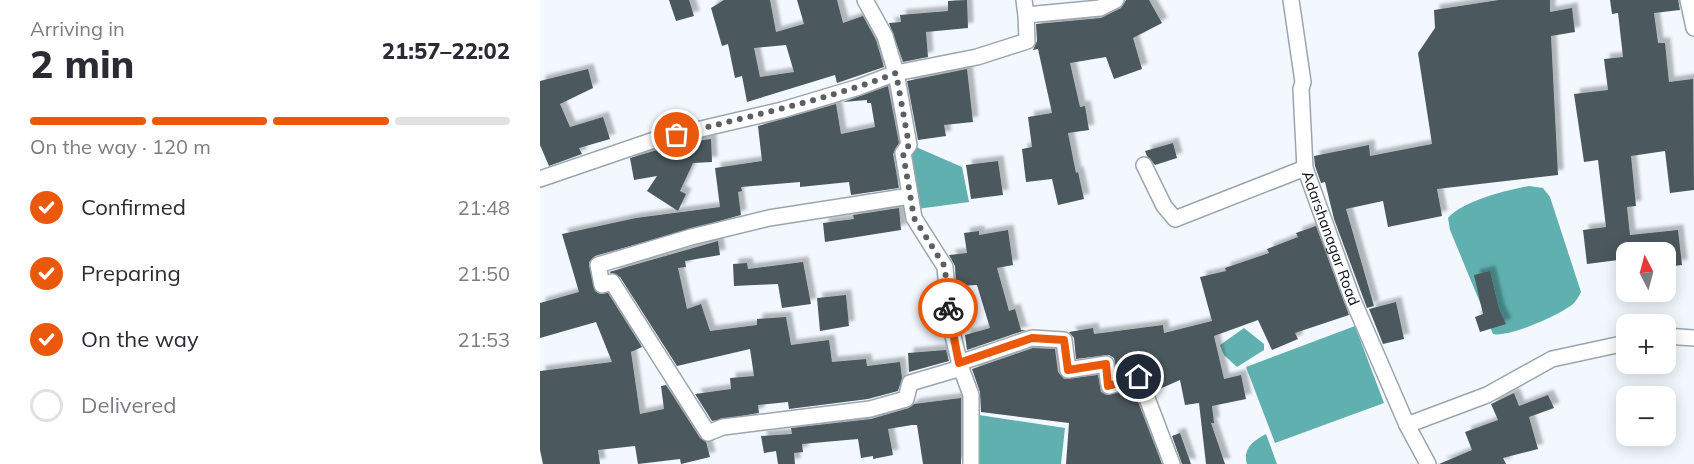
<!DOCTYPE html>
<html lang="en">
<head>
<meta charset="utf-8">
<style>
  :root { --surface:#fff; --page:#f7f7f7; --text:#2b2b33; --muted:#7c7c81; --line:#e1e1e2; --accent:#ea580c }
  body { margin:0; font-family:Mulish,sans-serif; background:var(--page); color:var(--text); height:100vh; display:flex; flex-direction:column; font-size:22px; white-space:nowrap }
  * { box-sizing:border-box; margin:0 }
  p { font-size:20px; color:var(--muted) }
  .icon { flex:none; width:33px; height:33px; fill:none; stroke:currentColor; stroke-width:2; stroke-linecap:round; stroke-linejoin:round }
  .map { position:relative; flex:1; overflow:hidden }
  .side { display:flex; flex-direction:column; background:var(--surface); width:540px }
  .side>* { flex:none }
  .needle { width:39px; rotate:354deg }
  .controls { position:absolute; left:1076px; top:242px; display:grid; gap:12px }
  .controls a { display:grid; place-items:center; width:60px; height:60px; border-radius:12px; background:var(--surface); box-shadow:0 3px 15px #0003; font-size:30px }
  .pin { position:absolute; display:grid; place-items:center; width:51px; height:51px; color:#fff; margin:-26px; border:3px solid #fff; border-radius:50%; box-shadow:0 2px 6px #0007 }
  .courier { position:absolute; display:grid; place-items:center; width:60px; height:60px; margin:-30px; border:4px solid #ea580c; border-radius:50%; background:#fff; color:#222; box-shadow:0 2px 8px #0007 }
  .headline em { font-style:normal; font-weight:800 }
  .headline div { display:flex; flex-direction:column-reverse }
  .headline { display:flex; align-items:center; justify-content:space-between; height:102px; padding:0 30px }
  h1 { font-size:39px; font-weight:800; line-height:45px }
  .bar { display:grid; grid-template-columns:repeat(4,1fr); gap:9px 6px; align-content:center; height:72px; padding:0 30px }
  .bar i { height:8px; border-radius:4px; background:var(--line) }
  .bar .selected { background:var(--accent) }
  .bar p { grid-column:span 4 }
  ol { padding:0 30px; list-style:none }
  li { display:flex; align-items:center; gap:18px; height:66px }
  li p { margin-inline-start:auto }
  li .icon { padding:6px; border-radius:50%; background:var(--accent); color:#fff; stroke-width:4 }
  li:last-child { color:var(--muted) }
  li i { width:33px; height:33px; border:3px solid var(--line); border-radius:50% }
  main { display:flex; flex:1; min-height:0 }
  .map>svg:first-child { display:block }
  .water { fill:#60b0b0 }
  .building { fill:#4b585d; fill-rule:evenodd; filter:url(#shadow) }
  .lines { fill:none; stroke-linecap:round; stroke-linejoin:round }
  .street-casing { stroke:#9ca5af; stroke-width:18 }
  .street { stroke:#fff; stroke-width:15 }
  .done { stroke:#5c6065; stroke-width:6; stroke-dasharray:0 10.8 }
  .route { stroke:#ea580c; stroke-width:8 }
  .labels { text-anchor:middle; stroke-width:6; stroke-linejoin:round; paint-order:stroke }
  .street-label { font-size:15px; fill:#0b0e12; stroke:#fff }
</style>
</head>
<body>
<main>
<section class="side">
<div class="headline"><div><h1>2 min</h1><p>Arriving in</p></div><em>21:57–22:02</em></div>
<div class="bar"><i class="selected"></i><i class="selected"></i><i class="selected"></i><i></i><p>On the way · 120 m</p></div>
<ol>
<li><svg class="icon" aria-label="check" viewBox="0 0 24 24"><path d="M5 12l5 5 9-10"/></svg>Confirmed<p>21:48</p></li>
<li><svg class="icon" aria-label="check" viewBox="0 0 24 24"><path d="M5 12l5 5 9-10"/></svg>Preparing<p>21:50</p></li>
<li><svg class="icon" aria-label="check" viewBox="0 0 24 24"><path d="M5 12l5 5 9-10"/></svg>On the way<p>21:53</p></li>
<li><i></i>Delivered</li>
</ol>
</section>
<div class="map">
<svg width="1154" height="464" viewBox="0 0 1154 464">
  <defs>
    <filter id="shadow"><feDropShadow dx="5.5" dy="-5.5" stdDeviation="1.5" flood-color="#0004"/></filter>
  </defs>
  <rect width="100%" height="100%" fill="#f2f8fe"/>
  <!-- water -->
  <path class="water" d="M376 147 422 167 429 202 377 209 366 156Z
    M989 186 1003 188 1010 197 1041 292C1039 296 1036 301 1033 304 1020 315 968 338 953 334L910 230 908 218C923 201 967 190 989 186Z
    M815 326 844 403 735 443 706 367Z
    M704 328 724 344V350L697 367 684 355 680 345Z
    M439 415 525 428 521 464H438Z
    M726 434 737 464H707C702 449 714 440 726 434Z"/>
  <!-- building -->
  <path class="building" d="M129 0H149L154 16 136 21Z
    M184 0H230L236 32 264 24 257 0H297L303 23 323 16 336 40 344 67 297 83 295 75 207 102 202 76 195 78 188 44 182 46 171 8ZM246 45 254 72 220 77 214 48Z
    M427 0 428 28 386 32 388 57 363 62 349 23 361 22 360 15 408 11V1Z
    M586 0H609L622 23 593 38 602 69 574 79 566 57 530 63 540 107 545 106 549 130 528 133 536 173 538 172 544 199 518 205 512 179 486 182 482 149 492 147 488 117 512 113 498 49 493 50 497 41 496 24 561 18 581 8Z
    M959 0H1010V12L1032 8 1035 32 1011 36 1018 175 897 189 902 216 848 227 843 201 806 209 834 306 827 308 794 219 785 182 781 183 775 166 774 156 829 145 830 156 892 144 878 53 895 28 894 10Z
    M1070 0H1138L1140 10 1114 13 1118 43H1125L1129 82 1153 79 1154 190 1130 193 1125 151 1091 156 1096 206 1087 207 1090 235 1138 230 1142 265 1125 267V252H1086V259L1047 264 1043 230 1066 227 1058 160 1044 162 1034 94 1068 90 1064 59 1083 57 1078 13 1072 14Z
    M48 69 53 88 20 104 30 127 63 117 70 139 39 148 42 154 9 166 0 145V81Z
    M427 69 433 122 404 125 406 136 378 140 367 81Z
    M348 86 359 143 353 154 359 188 311 195 309 182 260 187V182L201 187 202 191 198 192 201 215 55 256 49 262 55 291 60 294 68 293 102 347 91 352 100 414 124 409 121 386 126 385 160 438 166 442 170 457 141 464 140 459 98 464 95 446 58 450 60 464H3L0 450V371L72 362 56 322 0 338V303L39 292 22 234 96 218 180 207 175 168 222 161 218 126 296 104 301 134 335 127 331 103H327V100L303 102Z
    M171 139 172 162 153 163 140 191 146 194 138 211 107 191 117 176 94 180 90 158 134 145 149 152 148 142Z
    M633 143 637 158 615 165 607 156 605 151Z
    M458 161 463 195 431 199 426 165Z
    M359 208 361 230 285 242 283 223 314 219 313 215Z
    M776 226 809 315 755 333 758 339 732 350 718 320 674 336 684 379 701 375 706 399 672 406 674 423H671L685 464H666L659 403 645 405 640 380 615 391 608 373 602 368 577 373 574 358 569 355 536 359 534 338 529 332 553 328 554 334 623 325 624 333 672 321 660 277 686 271 685 268 729 253 727 249 758 237 756 233Z
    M468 230 473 265 457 268 469 311 475 309 481 330H486L427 350 425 335 450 328 437 285 416 286 415 266 409 255 427 253 424 233 439 231V235Z
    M178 241 180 255 145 261 146 267 138 268 147 309 161 304 170 331 217 325V319L246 317 251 345 289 340 292 362 326 359 327 366 360 362 362 378 358 391 328 399 249 409 248 402 218 405 219 413 172 421 155 394 191 389 190 378 214 376 210 349 137 366 80 277 69 272Z
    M263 262 271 304 242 308 238 284 194 286 193 264 207 263 208 269Z
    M950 271 959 309 966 324 940 332 935 317 943 314 934 275Z
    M306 295 309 326 280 331 277 298Z
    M856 302 864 339 843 344 829 309Z
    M493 348 515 349 518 372 524 379 558 375 561 392 567 395 593 389 622 464H526L529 423 441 412 440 392 432 369Z
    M406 350 409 361 369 372 368 353Z
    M974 393 979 406 1008 395 1014 408 989 417 998 449 963 458 966 464H899L932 450 925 432 958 420 951 404Z
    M421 398V464H383L377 425H372L348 429 353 455 333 459V456L321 458 318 439 262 444 263 452 254 453 255 464H238L236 451 224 453 221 436 252 434 251 428 331 419 369 408 374 404Z
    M640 433 651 464H642L632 436Z"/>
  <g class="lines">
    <!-- street casing -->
    <g class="street-casing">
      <g id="street">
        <path d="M325 0 345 36 356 73 369 145 363 153 374 218 405 267 410 324 421 368 431 395V464"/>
        <path d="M484 0 486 15"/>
        <path id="s1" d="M751 0 763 82 761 89 765 168 812 298 867 425 888 464"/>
        <path d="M1148 0 1154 28"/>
        <path d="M604 165 624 206 635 219 765 168"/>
        <path d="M0 179 114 140 242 110 319 87 356 73 437 57 487 41 486 15 560 8 576 0"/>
        <path d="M370 196 229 218 151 237 58 265 62 285 72 282 168 433 183 427 330 409 366 399 370 383 421 368"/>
        <path d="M1125 336 1154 338"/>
        <path d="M419 363 492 338 524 340 528 370 566 364 569 386 599 377 632 464"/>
        <path d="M867 425 947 395 1012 359 1086 343"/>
      </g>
    </g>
    <!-- street -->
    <use href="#street" class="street"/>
  </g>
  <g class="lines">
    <!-- done -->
    <path class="done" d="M137 135C211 115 285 101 356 73L369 145 363 153 374 218 405 267 408 308"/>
    <!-- route -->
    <path class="route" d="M408 308 419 363 492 338 524 340 528 370 566 364 568 386 599 377"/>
  </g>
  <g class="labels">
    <!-- street labels -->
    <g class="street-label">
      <text dy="5" stroke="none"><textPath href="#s1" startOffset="244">Adarshanagar Road</textPath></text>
    </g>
  </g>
</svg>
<div class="controls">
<a><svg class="needle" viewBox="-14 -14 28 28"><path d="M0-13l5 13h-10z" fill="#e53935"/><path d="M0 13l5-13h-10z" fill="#7c7c81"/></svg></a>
<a>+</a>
<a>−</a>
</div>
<div class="pin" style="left:137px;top:135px;background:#ea580c"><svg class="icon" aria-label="bag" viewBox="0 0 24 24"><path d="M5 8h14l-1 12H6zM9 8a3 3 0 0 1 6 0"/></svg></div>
<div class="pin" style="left:599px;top:377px;background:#1f2937"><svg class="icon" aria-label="home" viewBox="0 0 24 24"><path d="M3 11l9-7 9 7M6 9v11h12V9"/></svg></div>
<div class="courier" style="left:408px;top:308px"><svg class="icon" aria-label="bike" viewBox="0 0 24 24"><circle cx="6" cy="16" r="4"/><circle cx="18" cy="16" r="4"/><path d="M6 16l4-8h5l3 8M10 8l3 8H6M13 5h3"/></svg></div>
</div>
</main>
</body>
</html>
